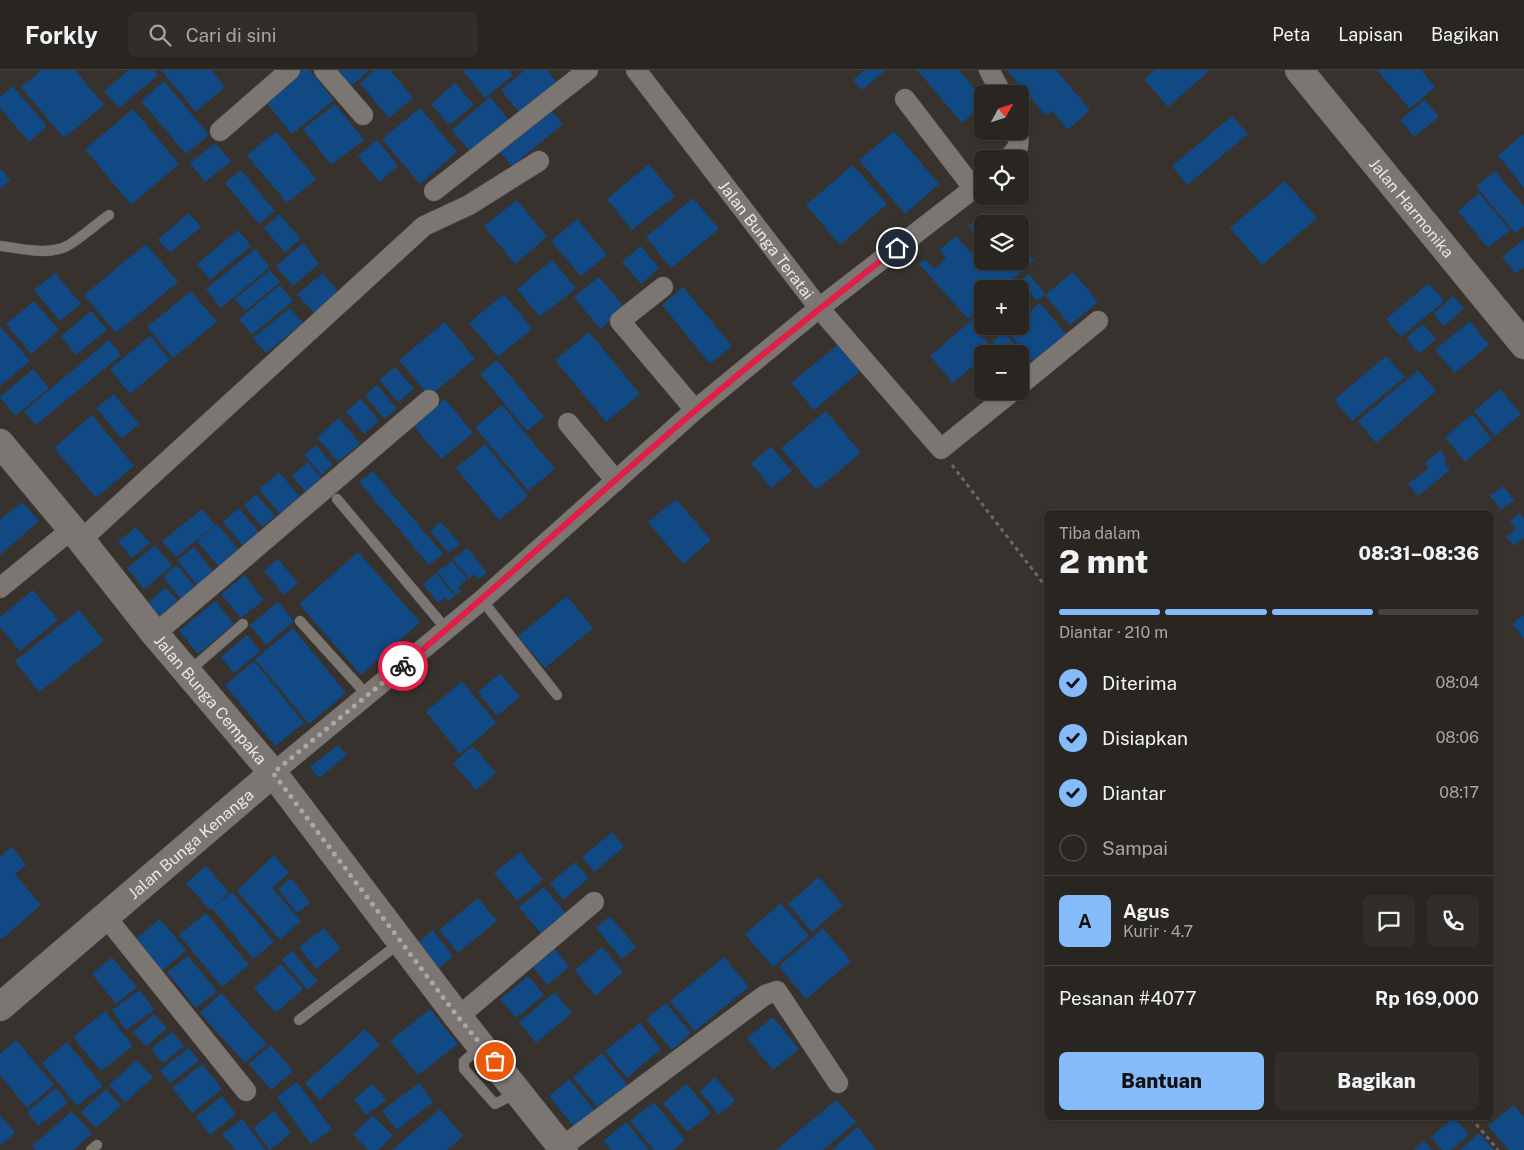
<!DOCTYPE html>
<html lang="id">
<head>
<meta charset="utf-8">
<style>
  :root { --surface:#292622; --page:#312e2a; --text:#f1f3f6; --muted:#a5a5a5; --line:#454340; --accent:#85bbfb }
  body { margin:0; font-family:"Public Sans",sans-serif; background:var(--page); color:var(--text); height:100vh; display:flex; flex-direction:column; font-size:19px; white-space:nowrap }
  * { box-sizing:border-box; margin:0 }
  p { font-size:16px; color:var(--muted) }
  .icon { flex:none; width:28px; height:28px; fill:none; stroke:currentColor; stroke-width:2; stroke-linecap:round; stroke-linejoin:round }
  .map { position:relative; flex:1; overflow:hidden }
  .details { position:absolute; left:1044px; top:440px; width:450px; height:610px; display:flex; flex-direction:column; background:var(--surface); border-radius:8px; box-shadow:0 1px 4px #0004,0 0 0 1px var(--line) }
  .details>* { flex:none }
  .needle { width:32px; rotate:50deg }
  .fabs { position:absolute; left:974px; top:15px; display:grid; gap:10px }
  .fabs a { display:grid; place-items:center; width:55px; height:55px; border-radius:8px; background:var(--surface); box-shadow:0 1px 4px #0004,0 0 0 1px var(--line); font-size:25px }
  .pin { position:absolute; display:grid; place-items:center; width:42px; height:42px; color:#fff; margin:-21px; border:2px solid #fff; border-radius:50%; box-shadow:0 1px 5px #0007 }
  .courier { position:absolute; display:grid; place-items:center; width:50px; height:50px; margin:-25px; border:4px solid #e11d48; border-radius:50%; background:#fff; color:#222; box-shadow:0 1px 6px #0007 }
  .overview em { font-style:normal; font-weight:800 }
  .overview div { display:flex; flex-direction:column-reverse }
  .overview { display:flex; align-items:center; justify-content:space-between; height:85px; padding:0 15px }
  h1 { font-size:32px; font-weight:800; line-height:38px }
  .bar { display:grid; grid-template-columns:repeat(4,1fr); gap:8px 5px; align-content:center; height:60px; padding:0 15px }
  .bar i { height:6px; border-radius:4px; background:var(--line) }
  .bar .on { background:var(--accent) }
  .bar p { grid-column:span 4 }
  .line { display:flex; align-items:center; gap:12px; padding:0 15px; border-top:1px solid var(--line) }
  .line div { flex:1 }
  .round { display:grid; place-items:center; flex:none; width:52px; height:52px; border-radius:8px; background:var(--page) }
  ol { padding:0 15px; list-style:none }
  li { display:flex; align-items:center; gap:15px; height:55px }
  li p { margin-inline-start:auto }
  li .icon { padding:5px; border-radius:50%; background:var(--accent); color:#111; stroke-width:4 }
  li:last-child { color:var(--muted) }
  li i { width:28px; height:28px; border:2px solid var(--line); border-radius:50% }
  .action { display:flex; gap:10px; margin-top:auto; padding:10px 15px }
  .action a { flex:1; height:58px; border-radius:8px; background:var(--accent); color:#111; font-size:20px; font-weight:800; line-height:58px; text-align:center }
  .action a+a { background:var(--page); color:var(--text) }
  header { display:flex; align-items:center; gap:30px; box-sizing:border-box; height:70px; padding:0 25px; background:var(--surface); border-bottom:1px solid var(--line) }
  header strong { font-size:24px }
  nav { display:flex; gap:28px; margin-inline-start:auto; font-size:18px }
  .search { width:350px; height:45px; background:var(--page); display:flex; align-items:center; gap:12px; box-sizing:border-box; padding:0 18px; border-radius:8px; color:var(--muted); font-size:19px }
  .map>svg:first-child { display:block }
  .building { fill:#104983 }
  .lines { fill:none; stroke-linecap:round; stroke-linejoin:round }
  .lane-casing { stroke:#534f4c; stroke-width:11 }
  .street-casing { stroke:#534f4c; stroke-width:21 }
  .secondary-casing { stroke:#534f4c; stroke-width:29 }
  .path { stroke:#6d6865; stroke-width:3; stroke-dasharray:4 4; stroke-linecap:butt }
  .lane { stroke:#7c7672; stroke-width:10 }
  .street { stroke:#7c7672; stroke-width:20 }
  .secondary { stroke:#7c7672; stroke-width:28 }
  .done { stroke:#aba7a4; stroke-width:5; stroke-dasharray:0 9 }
  .route { stroke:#e11d48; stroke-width:6 }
  .labels { text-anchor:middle; stroke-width:4.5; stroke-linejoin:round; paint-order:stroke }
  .street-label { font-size:16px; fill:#eae6e4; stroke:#37322e }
</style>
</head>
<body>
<header>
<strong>Forkly</strong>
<div class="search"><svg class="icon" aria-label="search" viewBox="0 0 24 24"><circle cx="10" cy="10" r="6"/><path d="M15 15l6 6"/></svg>Cari di sini</div>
<nav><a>Peta</a><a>Lapisan</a><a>Bagikan</a></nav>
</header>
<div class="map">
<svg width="1524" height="1080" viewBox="0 0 1524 1080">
  <rect width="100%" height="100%" fill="#37322e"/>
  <!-- building -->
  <path class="building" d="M42 0H75L104 35 64 68 21 17Z
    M129 0H153L158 5 119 38 104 21Z
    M161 0H211L225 17 196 42Z
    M300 0H309L334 30 292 64 264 30Z
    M331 0H369L348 19Z
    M375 0H390L413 28 389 48 360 13Z
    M462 0H509L513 5 485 28Z
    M525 0H547L559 15 522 46 501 20Z
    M864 0H886L862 20 853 10Z
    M917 0H959L982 28V35L962 53Z
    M1007 0H1056L1090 40 1068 60 1052 41 1046 46Z
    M1155 0H1208L1209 1 1168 37 1144 9Z
    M1377 0H1421L1435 17 1410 39Z
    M164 11 209 65 186 84 141 31Z
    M455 13 474 35 449 55 431 34Z
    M13 16 47 56 29 72 0 38V27Z
    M490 27 512 54 474 86 452 60Z
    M1425 30 1439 47 1414 67 1400 50Z
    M335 34 364 70 331 95 303 59Z
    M420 38 457 82 420 114 382 69Z
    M133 39 179 94 131 135 85 79Z
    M551 40 563 54 512 96 500 82Z
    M1232 46 1248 64 1187 115 1172 96Z
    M276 61 316 109 287 133 247 85Z
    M894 61 939 114 905 144 859 90Z
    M1524 64V118L1498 85Z
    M377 70 398 96 379 112 358 86Z
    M215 73 231 91 205 112 190 93Z
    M649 94 675 126 632 160 607 129Z
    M853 95 887 134 840 175 806 135Z
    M0 98 10 110 0 119Z
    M241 100 275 141 259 154 225 113Z
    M1495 101 1524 136V156L1515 163 1476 116Z
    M1285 111 1317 148 1262 195 1230 158Z
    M1479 123 1510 160 1488 178 1458 141Z
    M693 128 719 159 671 198 646 167Z
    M517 130 547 167 515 194 484 156Z
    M983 142 994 154H982V172L968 156Z
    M189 143 201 157 170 183 158 169Z
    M280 144 300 169 285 183 264 158Z
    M577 149 607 185 581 206 551 171Z
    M238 160 251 176 210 210 197 194Z
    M956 166 971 183 982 172V191H1020V174L1034 190 1002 219H982V236L968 249 919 194 925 189 934 199 946 188 939 180Z
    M1524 169V197L1516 204 1502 187Z
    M303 173 319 194 293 216 276 196Z
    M146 174 178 212 116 263 84 225Z
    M641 176 659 198 641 214 622 192Z
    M255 179 270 197 221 238 206 219Z
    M552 190 576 218 540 247 517 219Z
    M270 200 280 212 245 241 235 229Z
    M1073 202 1098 232 1070 255 1045 225Z
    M55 203 81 234 60 251 34 220Z
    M323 203 339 223 314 243 297 224Z
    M1029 204 1045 224 1037 231 1020 211Z
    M599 207 625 238 600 259 574 227Z
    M1429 213 1444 231 1401 267 1386 249Z
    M280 215 293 231 252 265 239 249Z
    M683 217 732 276 710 294 662 235Z
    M191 221 217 252 173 288 147 257Z
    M504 224 532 259 498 287 469 253Z
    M1453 226 1464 238 1444 256 1433 244Z
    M34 231 59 260 31 284 6 254Z
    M1020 233 1028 243 1040 233 1066 264 1033 292 1003 256H1020Z
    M290 238 303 253 266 283 253 268Z
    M91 241 107 260 76 285 61 266Z
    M982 241V256H992L982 266 993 279 988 284H982V288L953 313 930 286Z
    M1470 251 1489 275 1455 303 1435 280Z
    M445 252 475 289 429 326 399 290Z
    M1423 254 1436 269 1419 284 1406 268Z
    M0 256 30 291 0 316Z
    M589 262 640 324 606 352 555 290Z
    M1004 262 1032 296 1020 306V284H1001L992 272Z
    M150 266 170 290 130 324 110 299Z
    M109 270 121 285 36 355 24 341Z
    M841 272 863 299 814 340 791 313Z
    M1386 286 1405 307 1352 351 1334 330Z
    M497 290 544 347 527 361 480 304Z
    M395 297 414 319 398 332 379 310Z
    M33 299 49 318 15 346 0 327Z
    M1418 300 1436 321 1376 373 1358 351Z
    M377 315 397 339 384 349 365 325Z
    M1500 319 1521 344 1495 366 1474 341Z
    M114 324 139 354 122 369 96 338Z
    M361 329 379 351 364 364 346 341Z
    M445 329 473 363 441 389 413 355Z
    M502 335 555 399 528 421 475 357Z
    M826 341 861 383 816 420 781 378Z
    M1472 344 1492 369 1465 392 1445 367Z
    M92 345 134 396 96 428 54 378Z
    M339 348 360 374 338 392 317 367Z
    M485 374 528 426 499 450 456 398Z
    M316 375 333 395 321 405 304 384Z
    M771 377 792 401 771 418 751 393Z
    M1440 380 1447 389 1444 392 1450 400 1418 426 1408 414 1429 398 1425 393Z
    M308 392 324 412 308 425 292 406Z
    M373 401 443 484 429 495 359 412Z
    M279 402 301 428 280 444 259 419Z
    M1503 416 1514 430 1501 440 1490 426Z
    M256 424 275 446 262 457 244 435Z
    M676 429 711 470 683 494 648 452Z
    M22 432 39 451 0 485V450Z
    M239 438 260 464 244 477 223 452Z
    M202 439 215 455 176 487 162 471Z
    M1520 443 1524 448V468L1514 476 1506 467 1516 459 1510 451Z
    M441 452 460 474 449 483 430 461Z
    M217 454 239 480 219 497 197 471Z
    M136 457 150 473 132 488 118 472Z
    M155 475 172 496 144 519 127 498Z
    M194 477 213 501 197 515 177 490Z
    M467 478 487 503 479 509 474 504 469 509 453 489Z
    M358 482 420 552 361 605 299 534Z
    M278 489 298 513 284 525 264 501Z
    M452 491 467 509 458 517 461 521 456 525 437 502Z
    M177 495 197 519 182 530 163 507Z
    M436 503 455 526 449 531 445 527 438 533 423 514Z
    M244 505 264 530 241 548 221 524Z
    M166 517 181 535 163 551 148 532Z
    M33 520 58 550 20 581 0 557V547Z
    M567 526 593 558 545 598 518 566Z
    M215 531 234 554 198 584 179 561Z
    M278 532 294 551 266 575 250 555Z
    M79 540 104 571 39 622 15 591Z
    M1524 545V569L1512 554Z
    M293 558 346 623 309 654 255 589Z
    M247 565 260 581 234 603 221 587Z
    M254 591 304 653 275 676 225 615Z
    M500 603 520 627 497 646 478 622Z
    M462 611 496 653 460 684 426 642Z
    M338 675 347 685 319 708 310 697Z
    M473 676 496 703 476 720 453 693Z
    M612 762 624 777 594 802 582 787Z
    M12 777 26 795 15 804 41 835 2 869 0 867V786Z
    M520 782 543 810 517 831 494 803Z
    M274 785 289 803 272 818 301 851 280 870 237 821Z
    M575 792 589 808 563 830 550 813Z
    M206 796 229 822 210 840 186 813Z
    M819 807 843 835 812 862 788 834Z
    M291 808 310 833 297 843 278 819Z
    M544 817 572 851 547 871 519 837Z
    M232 822 274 872 253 889 212 838Z
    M478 828 497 851 458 883 439 860Z
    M781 833 809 866 773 897 745 864Z
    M206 843 249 895 222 917 179 865Z
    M610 846 636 877 622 889 596 858Z
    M160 849 186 880 162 901 135 869Z
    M324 858 341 879 316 899 299 877Z
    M823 858 851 891 806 929 779 896Z
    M433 860 453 886 438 899 417 873Z
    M602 877 623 902 595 926 575 900Z
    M555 879 569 897 547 915 533 897Z
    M292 881 318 911 308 920 282 890Z
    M188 886 217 921 196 938 167 902Z
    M112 887 137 917 116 934 92 904Z
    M724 887 749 917 695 961 670 931Z
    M281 894 303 919 276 943 254 918Z
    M528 906 544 925 516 948 500 929Z
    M140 920 154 940 126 960 112 940Z
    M555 922 572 943 536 973 519 952Z
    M221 923 267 974 245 993 200 943Z
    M666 933 691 963 672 980 646 949Z
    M430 939 458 974 418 1005 390 971Z
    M105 941 133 976 101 1001 73 967Z
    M154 944 167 958 146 976 133 962Z
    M773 947 799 979 773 1000 747 968Z
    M640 953 661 979 627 1008 605 981Z
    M365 959 380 975 320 1030 305 1013Z
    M172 962 184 976 163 993 151 979Z
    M16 970 54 1015 27 1038 0 1005V984Z
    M67 972 103 1016 77 1036 42 993Z
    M271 975 293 1001 271 1020 249 994Z
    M189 978 199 991 170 1013 160 1000Z
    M602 983 630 1018 601 1042 573 1007Z
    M137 990 153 1007 125 1033 109 1015Z
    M202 994 222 1019 192 1043 172 1018Z
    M715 1007 735 1031 719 1045 700 1021Z
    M569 1009 595 1041 575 1058 549 1026Z
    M297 1012 332 1059 311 1074 277 1027Z
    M419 1013 433 1032 397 1060 382 1041Z
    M373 1014 386 1030 366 1045 354 1029Z
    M687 1014 711 1043 687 1062 663 1033Z
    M56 1018 68 1033 38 1056 27 1042Z
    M106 1019 121 1036 96 1058 81 1042Z
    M222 1026 236 1044 210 1065 196 1047Z
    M836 1030 856 1052 823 1080H776Z
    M654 1032 685 1070 673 1080H654L630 1051Z
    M1514 1035 1524 1047V1080H1509L1488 1056Z
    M440 1039 463 1066 447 1080H392Z
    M72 1041 92 1064 73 1080H35L32 1076Z
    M274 1041 291 1063 270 1080 253 1058Z
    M0 1045 15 1063 0 1076Z
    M373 1045 393 1066 378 1080H368L353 1064Z
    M1454 1048 1469 1065 1451 1080H1442L1431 1067Z
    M242 1049 266 1080H235L222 1064Z
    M626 1052 649 1080H611L603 1071Z
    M858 1057 876 1080H832L839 1073Z
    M1479 1063 1494 1080H1460Z
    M1424 1071 1432 1080H1414Z"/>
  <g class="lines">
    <!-- lane casing -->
    <g class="lane-casing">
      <path id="lane" d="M0 176C21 178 47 186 67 176 81 168 95 155 109 145
        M337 429 447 560
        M482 530 557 625
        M300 551 367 625
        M188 602 243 554
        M299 950 401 872
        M481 977 464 991V999L495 1034 516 1023
        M91 1080 97 1075"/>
    </g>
    <!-- street casing -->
    <g class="street-casing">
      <g id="street">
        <path d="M324 0 363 45"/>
        <path id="s1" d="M636 0 819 238 941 379 1013 321"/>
        <path d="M989 0 1002 24"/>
        <path d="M905 29 974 119"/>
        <path d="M220 61 290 0"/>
        <path d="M1008 89 1018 77 1019 61"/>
        <path d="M434 121 588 0"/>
        <path d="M663 217 620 251 695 340"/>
        <path d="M1020 315 1098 251"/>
        <path d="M568 353 616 411"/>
        <path d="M81 470 424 156 469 135 539 91"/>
        <path d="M0 518 72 459"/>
        <path d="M155 564 429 330"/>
        <path d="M273 703 482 530 695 340 819 238 982 112"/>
        <path d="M106 847 246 1021"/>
        <path d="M458 947 594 832"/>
        <path d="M562 1077 765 925 777 921 838 1013"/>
      </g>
    </g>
    <!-- secondary casing -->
    <g class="secondary-casing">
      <g id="secondary">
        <path id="s2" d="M1299 0 1524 275"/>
        <path id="s3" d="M0 373 81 470 155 564 273 703 458 947 564 1080"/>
        <path id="s4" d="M0 937 273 703"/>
      </g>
    </g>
    <!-- path -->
    <path class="path" d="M952 395 1046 517
      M1471 1048 1498 1080"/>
    <!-- lane -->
    <use href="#lane" class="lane"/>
    <!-- street -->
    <use href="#street" class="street"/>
    <!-- secondary -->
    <use href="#secondary" class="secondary"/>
  </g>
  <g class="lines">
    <!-- done -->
    <path class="done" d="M403 596 273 703 458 947 495 991"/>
    <!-- route -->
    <path class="route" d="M403 596C503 513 597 424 696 340 762 284 829 231 897 178"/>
  </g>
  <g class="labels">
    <!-- street labels -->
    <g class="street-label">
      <text dy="6" stroke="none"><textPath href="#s2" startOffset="178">Jalan Harmonika</textPath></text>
      <text dy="6" stroke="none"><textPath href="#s1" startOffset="214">Jalan Bunga Teratai</textPath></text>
      <text dy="6" stroke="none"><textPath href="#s3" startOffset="332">Jalan Bunga Cempaka</textPath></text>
      <text dy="6" stroke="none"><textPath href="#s4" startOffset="251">Jalan Bunga Kenanga</textPath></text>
    </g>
  </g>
</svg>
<div class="fabs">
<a><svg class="needle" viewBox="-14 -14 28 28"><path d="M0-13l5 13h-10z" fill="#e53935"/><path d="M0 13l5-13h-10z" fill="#a5a5a5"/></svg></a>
<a><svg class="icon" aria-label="locate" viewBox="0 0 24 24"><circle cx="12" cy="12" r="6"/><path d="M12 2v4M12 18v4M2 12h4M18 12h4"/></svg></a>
<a><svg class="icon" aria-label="layers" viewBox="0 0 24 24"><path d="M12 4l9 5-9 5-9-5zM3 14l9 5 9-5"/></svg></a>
<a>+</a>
<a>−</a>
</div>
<div class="pin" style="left:495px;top:991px;background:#ea580c"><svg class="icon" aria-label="bag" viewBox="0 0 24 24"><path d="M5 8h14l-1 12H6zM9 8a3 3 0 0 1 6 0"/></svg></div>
<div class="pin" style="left:897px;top:178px;background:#1f2937"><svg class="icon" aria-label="home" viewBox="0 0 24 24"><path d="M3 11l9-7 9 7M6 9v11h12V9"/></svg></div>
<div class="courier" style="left:403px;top:596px"><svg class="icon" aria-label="bike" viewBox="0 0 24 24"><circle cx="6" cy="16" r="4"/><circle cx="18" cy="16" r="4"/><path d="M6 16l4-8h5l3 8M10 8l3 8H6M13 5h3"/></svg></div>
<section class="details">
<div class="overview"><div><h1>2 mnt</h1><p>Tiba dalam</p></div><em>08:31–08:36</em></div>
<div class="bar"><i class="on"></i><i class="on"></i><i class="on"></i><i></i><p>Diantar · 210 m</p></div>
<ol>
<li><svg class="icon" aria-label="check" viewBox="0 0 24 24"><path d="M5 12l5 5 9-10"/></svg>Diterima<p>08:04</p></li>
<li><svg class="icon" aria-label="check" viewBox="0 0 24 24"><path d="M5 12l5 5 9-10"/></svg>Disiapkan<p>08:06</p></li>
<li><svg class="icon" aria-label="check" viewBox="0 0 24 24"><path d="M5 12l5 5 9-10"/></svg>Diantar<p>08:17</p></li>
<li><i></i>Sampai</li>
</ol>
<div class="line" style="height:90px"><b class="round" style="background:var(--accent);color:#111">A</b><div><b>Agus</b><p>Kurir · 4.7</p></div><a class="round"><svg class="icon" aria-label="chat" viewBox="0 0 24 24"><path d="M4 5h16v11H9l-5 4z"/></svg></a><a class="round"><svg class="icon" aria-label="phone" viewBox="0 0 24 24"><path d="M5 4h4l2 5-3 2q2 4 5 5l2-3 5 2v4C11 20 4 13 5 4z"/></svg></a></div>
<div class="line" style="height:65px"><div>Pesanan #4077</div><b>Rp 169,000</b></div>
<div class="action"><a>Bantuan</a><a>Bagikan</a></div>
</section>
</div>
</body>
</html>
